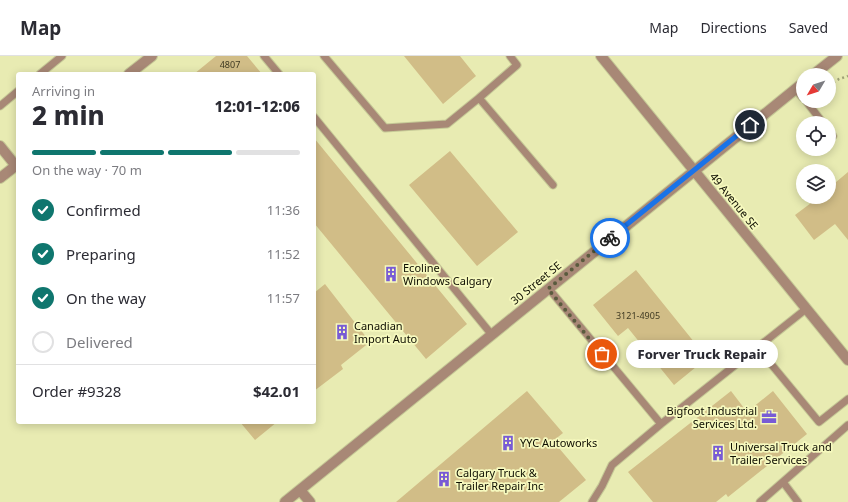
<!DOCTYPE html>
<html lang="en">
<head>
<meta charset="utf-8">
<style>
  :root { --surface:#fff; --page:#f2f2f3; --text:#2b2b33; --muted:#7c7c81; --line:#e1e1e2; --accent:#0f766e }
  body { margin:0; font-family:"Noto Sans",sans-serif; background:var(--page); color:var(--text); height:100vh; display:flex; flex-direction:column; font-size:15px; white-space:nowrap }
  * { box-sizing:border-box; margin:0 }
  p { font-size:13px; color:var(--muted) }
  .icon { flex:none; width:22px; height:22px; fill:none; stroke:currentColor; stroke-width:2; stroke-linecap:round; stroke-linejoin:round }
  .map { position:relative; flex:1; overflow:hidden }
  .sheet { position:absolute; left:16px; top:16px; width:300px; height:352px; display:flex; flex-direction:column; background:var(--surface); border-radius:4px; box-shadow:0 2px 10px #0003 }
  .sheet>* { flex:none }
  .needle { width:26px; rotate:231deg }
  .fabs { position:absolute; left:796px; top:12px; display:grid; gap:8px }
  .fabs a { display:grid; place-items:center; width:40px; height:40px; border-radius:50%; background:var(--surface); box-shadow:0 2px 10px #0003; font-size:20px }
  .pin { position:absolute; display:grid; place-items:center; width:34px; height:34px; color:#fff; margin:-17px; border:2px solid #fff; border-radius:50%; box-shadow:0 1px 4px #0007 }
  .courier { position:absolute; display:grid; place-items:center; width:40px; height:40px; margin:-20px; border:3px solid #1a73e8; border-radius:50%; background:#fff; color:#222; box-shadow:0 1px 5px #0007 }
  .bubble { position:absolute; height:28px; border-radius:14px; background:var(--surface); box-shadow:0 2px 10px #0003; font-size:13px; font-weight:800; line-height:28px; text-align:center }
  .overview em { font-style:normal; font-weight:800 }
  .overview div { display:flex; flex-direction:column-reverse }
  .overview { display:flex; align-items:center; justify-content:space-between; height:68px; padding:0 16px }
  h1 { font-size:26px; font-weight:800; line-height:30px }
  .bar { display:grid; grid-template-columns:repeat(4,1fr); gap:6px 4px; align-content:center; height:48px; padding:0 16px }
  .bar i { height:5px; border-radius:3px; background:var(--line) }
  .bar .on { background:var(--accent) }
  .bar p { grid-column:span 4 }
  .line { display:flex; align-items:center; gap:10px; padding:0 16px; border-top:1px solid var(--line) }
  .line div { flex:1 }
  ol { padding:0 16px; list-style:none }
  li { display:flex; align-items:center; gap:12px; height:44px }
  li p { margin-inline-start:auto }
  li .icon { padding:4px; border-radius:50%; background:var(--accent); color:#fff; stroke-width:4 }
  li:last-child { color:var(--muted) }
  li i { width:22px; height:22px; border:2px solid var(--line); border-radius:50% }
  header { display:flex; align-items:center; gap:24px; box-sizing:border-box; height:56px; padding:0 20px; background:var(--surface); border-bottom:1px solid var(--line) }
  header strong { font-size:19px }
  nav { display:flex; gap:22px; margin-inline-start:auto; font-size:14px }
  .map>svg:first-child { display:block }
  .building { fill:#d1bd87 }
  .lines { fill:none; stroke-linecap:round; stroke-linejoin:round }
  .service-casing { stroke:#c5c896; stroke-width:9 }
  .minor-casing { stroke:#c5c896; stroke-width:12 }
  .path { stroke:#9ea076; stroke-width:2.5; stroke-dasharray:2 3; stroke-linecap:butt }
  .service { stroke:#a88876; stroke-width:7 }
  .minor { stroke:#a88876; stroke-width:10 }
  .done { stroke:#5a5b3e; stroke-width:4; stroke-dasharray:0 7.2 }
  .route { stroke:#1a73e8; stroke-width:5 }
  .labels { text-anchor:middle; stroke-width:3.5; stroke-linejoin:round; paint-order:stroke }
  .number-label { font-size:9px; fill:#3f3a22 }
  .street-label { font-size:11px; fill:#0e0e00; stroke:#f6f9be }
  .poi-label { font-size:11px; fill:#0e0e00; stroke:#f6f9be; text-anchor:start }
</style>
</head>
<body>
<header>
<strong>Map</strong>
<nav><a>Map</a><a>Directions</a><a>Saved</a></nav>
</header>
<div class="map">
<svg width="848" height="446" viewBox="0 0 848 446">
  <rect width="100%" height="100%" fill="#e8ebb2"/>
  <!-- building -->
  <path class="building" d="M216 0H247L262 18H194Z
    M404 0H460L476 20 443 48Z
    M314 82 467 268 426 303 314 167Z
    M450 95 518 176 477 210 409 129Z
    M848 116V184L835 168 814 184 795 159 819 141H829V132Z
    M636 214 707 302 674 329 628 272 618 280 593 249Z
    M325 228 370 286 341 309 343 313 314 335V237Z
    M527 335 563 377 553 385 586 424 559 446H396Z
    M731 335 747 356 773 335 807 378 728 441 726 438 716 446H653L628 416Z
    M240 366H277L255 384Z"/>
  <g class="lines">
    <!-- service casing -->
    <g class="service-casing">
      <path id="service" d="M264 0 279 18
        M324 0 385 72 447 68 479 42 553 129
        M40 18 62 0
        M795 33 803 42
        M479 42 517 9 510 0
        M806 45 823 67
        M0 50 18 35
        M314 61 492 279
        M829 74 833 80
        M549 233 661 368 806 253
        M757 291 819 366 848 343
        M783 426 798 446
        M592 446 602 430 612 409 661 368
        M760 446 848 369"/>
    </g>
    <!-- minor casing -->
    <g class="minor-casing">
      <path id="minor" d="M601 0 848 304
        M129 18 152 0
        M813 19 837 0
        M0 90 16 110
        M0 122 18 108
        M300 434 310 446
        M285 446 803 27"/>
    </g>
    <!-- path -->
    <path class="path" d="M829 29 839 23 848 20"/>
    <!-- service -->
    <use href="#service" class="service"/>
    <!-- minor -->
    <use href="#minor" class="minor"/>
  </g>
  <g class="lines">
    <!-- done -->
    <path class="done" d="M602 298 548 233 610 182"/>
    <!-- route -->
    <path class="route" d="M610 182 750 69"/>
  </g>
  <!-- icons -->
  <defs>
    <g id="building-bare" transform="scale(1.2)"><path d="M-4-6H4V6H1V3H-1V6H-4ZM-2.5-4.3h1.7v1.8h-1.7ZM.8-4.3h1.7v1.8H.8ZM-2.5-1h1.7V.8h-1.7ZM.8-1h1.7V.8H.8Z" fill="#785bd5" stroke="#f6f9be" stroke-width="2.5" paint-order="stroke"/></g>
    <g id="office-bare" transform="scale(1.2)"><path d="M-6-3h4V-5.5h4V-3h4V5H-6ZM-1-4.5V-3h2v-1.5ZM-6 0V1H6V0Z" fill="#785bd5" stroke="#f6f9be" stroke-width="2.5" paint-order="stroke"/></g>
  </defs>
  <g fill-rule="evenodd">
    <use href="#building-bare" x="391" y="218"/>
    <use href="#building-bare" x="342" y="276"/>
    <use href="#office-bare" x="769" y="361"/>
    <use href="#building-bare" x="508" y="387"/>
    <use href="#building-bare" x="718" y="397"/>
    <use href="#building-bare" x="444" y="423"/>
  </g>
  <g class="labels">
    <!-- number labels -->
    <g class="number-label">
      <text x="230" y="12">4807</text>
      <text x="638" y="263">3121-4905</text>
    </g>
    <!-- street labels -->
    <g class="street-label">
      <text transform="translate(734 145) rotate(51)" y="4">49 Avenue SE</text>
      <text transform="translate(536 227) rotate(-39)" y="4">30 Street SE</text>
    </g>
    <!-- poi labels -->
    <g class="poi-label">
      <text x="403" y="216">Ecoline<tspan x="403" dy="13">Windows Calgary</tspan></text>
      <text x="354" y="274">Canadian<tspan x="354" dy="13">Import Auto</tspan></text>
      <text x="757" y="359" text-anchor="end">Bigfoot Industrial<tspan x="757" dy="13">Services Ltd.</tspan></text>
      <text x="520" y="391">YYC Autoworks</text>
      <text x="730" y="395">Universal Truck and<tspan x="730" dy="13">Trailer Services</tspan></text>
      <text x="456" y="421">Calgary Truck &amp;<tspan x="456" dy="13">Trailer Repair Inc</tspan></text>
    </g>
  </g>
</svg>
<div class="fabs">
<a><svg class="needle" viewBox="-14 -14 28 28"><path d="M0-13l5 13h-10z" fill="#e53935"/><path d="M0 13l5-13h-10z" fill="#7c7c81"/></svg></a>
<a><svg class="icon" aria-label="locate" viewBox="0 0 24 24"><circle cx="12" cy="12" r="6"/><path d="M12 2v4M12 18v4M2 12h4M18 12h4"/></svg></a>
<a><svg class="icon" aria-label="layers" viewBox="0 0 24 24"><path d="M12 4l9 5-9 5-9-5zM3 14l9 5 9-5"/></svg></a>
</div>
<div class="pin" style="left:602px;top:298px;background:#ea580c"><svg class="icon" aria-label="bag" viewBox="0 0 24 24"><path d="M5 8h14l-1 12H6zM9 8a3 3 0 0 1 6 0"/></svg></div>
<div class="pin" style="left:750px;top:69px;background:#1f2937"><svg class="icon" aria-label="home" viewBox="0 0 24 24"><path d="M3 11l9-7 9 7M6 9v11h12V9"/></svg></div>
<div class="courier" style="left:610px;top:182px"><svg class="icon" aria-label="bike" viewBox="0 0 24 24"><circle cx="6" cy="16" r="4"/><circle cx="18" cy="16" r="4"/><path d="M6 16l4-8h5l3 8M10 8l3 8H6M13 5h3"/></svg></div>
<div class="bubble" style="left:626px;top:284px;width:152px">Forver Truck Repair</div>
<section class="sheet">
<div class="overview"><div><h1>2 min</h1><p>Arriving in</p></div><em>12:01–12:06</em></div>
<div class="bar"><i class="on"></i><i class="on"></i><i class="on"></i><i></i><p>On the way · 70 m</p></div>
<ol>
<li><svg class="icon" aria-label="check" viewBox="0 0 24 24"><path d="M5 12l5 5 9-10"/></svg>Confirmed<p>11:36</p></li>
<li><svg class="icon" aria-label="check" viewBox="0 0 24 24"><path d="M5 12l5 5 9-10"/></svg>Preparing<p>11:52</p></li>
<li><svg class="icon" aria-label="check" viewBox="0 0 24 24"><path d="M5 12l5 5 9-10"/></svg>On the way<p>11:57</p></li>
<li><i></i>Delivered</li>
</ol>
<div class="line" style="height:52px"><div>Order #9328</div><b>$42.01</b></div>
</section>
</div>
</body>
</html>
